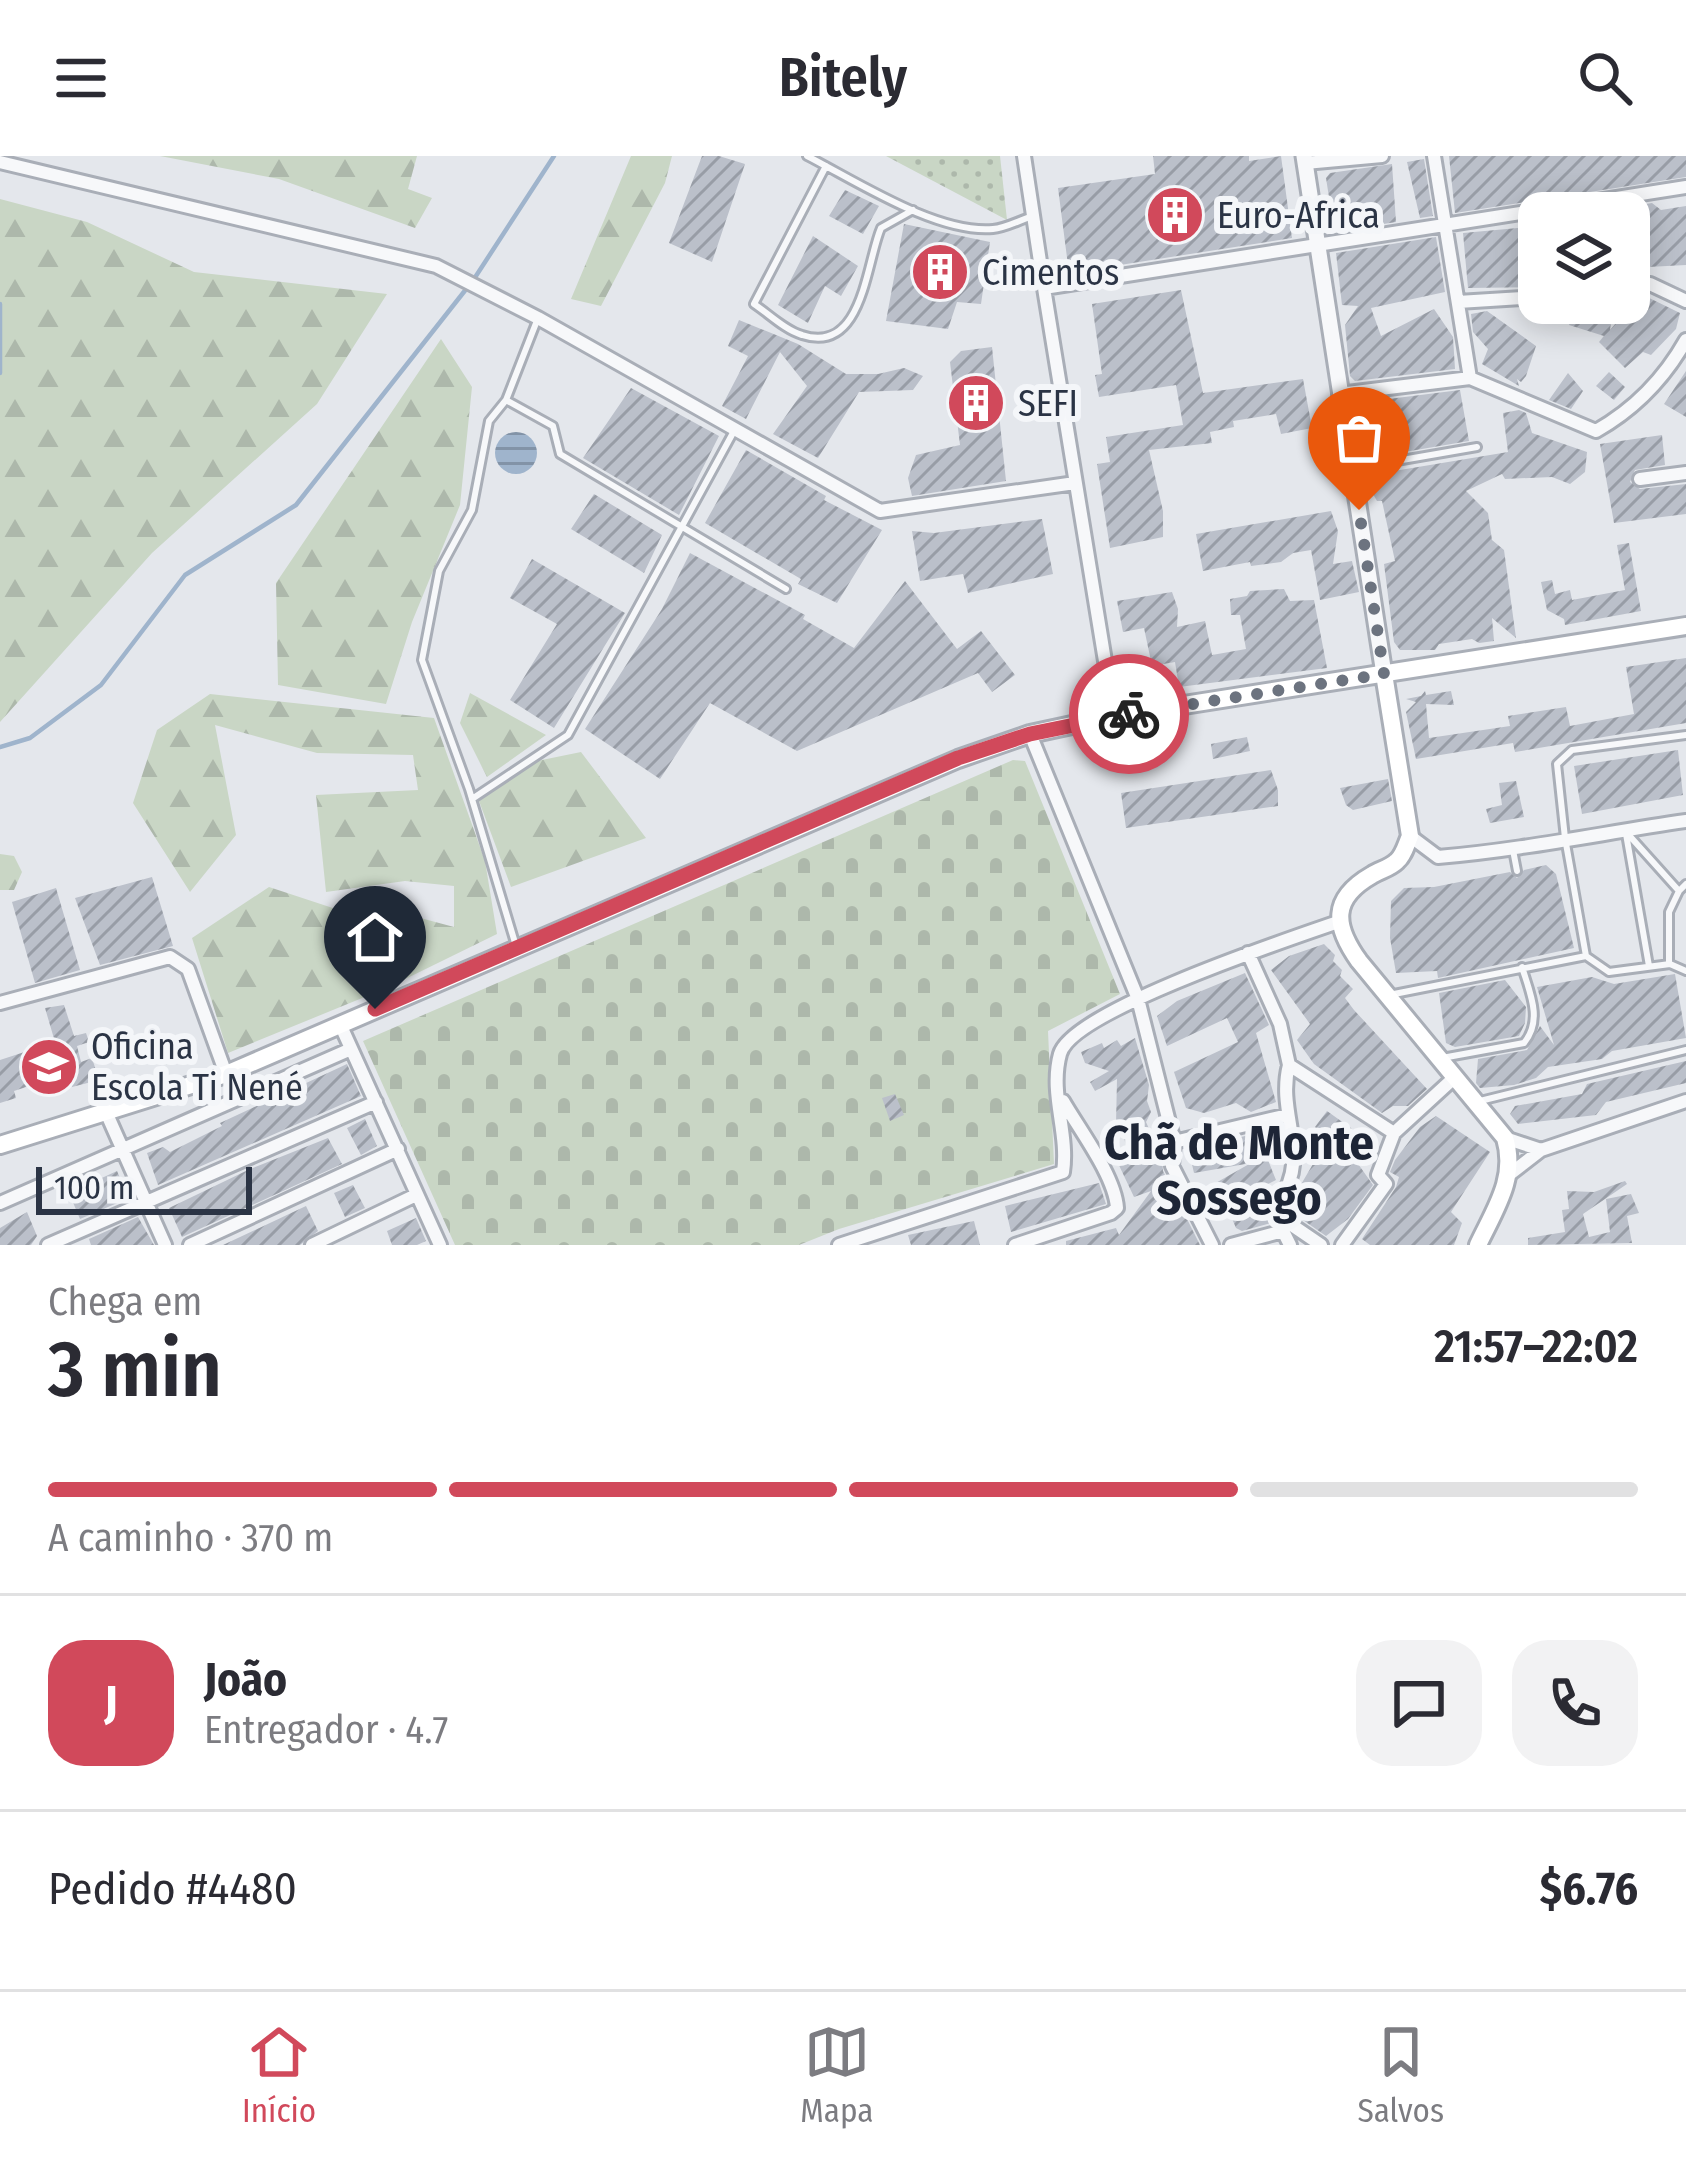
<!DOCTYPE html>
<html lang="pt">
<head>
<meta charset="utf-8">
<style>
  :root { --surface:#fff; --page:#f2f2f3; --text:#2b2b33; --muted:#7c7c81; --line:#e1e1e2; --accent:#d1495b }
  body { margin:0; font-family:"Fira Sans Condensed",sans-serif; background:var(--page); color:var(--text); height:100vh; display:flex; flex-direction:column; font-size:45px; white-space:nowrap }
  * { box-sizing:border-box; margin:0 }
  p { font-size:39px; color:var(--muted) }
  .icon { flex:none; width:66px; height:66px; fill:none; stroke:currentColor; stroke-width:2; stroke-linecap:round; stroke-linejoin:round }
  .map { position:relative; height:1089px; overflow:hidden }
  .side { display:flex; flex-direction:column; background:var(--surface); flex:1 }
  .side>* { flex:none }
  .tools { position:absolute; left:1518px; top:36px; display:grid; gap:24px }
  .tools a { display:grid; place-items:center; width:132px; height:132px; border-radius:24px; background:var(--surface); box-shadow:0 6px 30px #0003; font-size:60px }
  .scale { position:absolute; left:36px; bottom:30px; width:216px; box-sizing:border-box; padding-left:12px; border:6px solid #2b3445; border-top:0; font-size:33px; line-height:42px; white-space:nowrap; color:#2b3445; -webkit-text-stroke:9px #f4f6f9; paint-order:stroke }
  .pin { position:absolute; display:grid; place-items:center; width:102px; height:102px; color:#fff; margin:-123px -51px; border-radius:50% 50% 50% 0; rotate:-45deg; box-shadow:0 0 12px #0007 }
  .pin .icon { rotate:45deg }
  .courier { position:absolute; display:grid; place-items:center; width:120px; height:120px; margin:-60px; border:9px solid #d1495b; border-radius:50%; background:#fff; color:#222; box-shadow:0 3px 15px #0007 }
  .summary em { font-style:normal; font-weight:600 }
  .summary div { display:flex; flex-direction:column-reverse }
  .summary { display:flex; align-items:center; justify-content:space-between; height:204px; padding:0 48px }
  h1 { font-size:78px; font-weight:600; line-height:90px }
  .bar { display:grid; grid-template-columns:repeat(4,1fr); gap:18px 12px; align-content:center; height:144px; padding:0 48px }
  .bar i { height:15px; border-radius:9px; background:var(--line) }
  .bar .selected { background:var(--accent) }
  .bar p { grid-column:span 4 }
  .line { display:flex; align-items:center; gap:30px; padding:0 48px; border-top:3px solid var(--line) }
  .line div { flex:1 }
  .round { display:grid; place-items:center; flex:none; width:126px; height:126px; border-radius:36px; background:var(--page) }
  header { display:flex; justify-content:space-between; align-items:center; height:156px; padding:0 48px; background:var(--surface); font-size:54px; font-weight:600 }
  .tab-bar { display:flex; justify-content:space-around; align-items:center; height:168px; border-top:3px solid var(--line); background:var(--surface); font-size:33px; color:var(--muted) }
  .tab-bar a { display:grid; justify-items:center; gap:6px }
  .tab-bar .selected { color:var(--accent) }
  .map>svg:first-child { display:block }
  .green { fill:url(#green-dots) }
  .forest { fill:url(#forest-firs) }
  .cemetery { fill:url(#cemetery-stones) }
  .water { fill:url(#water-rules) }
  .lines { fill:none; stroke-linecap:round; stroke-linejoin:round }
  .stream { stroke:#9fb4cc; stroke-width:4.5 }
  .building { fill:url(#building-hatch) }
  .service-casing { stroke:#a9aeb7; stroke-width:12 }
  .minor-casing { stroke:#a9aeb7; stroke-width:18 }
  .tertiary-casing { stroke:#a9aeb7; stroke-width:21 }
  .secondary-casing { stroke:#a9aeb7; stroke-width:22 }
  .service { stroke:#f7f8fa; stroke-width:6 }
  .minor { stroke:#f7f8fa; stroke-width:12 }
  .tertiary { stroke:#f7f8fa; stroke-width:15 }
  .secondary { stroke:#fff; stroke-width:16 }
  .done { stroke:#6c737f; stroke-width:12; stroke-dasharray:0 21.6 }
  .route { stroke:#d1495b; stroke-width:15 }
  .labels { text-anchor:middle; stroke-width:12; stroke-linejoin:round; paint-order:stroke }
  .poi-label { font-size:36px; fill:#2b3445; stroke:#f4f6f9; text-anchor:start }
  .district-label { font-size:48px; font-weight:bold; fill:#1d2536; stroke:#f4f6f9 }
</style>
</head>
<body>
<header><svg class="icon" aria-label="menu" viewBox="0 0 24 24"><path d="M4 6h16M4 12h16M4 18h16"/></svg>Bitely<svg class="icon" aria-label="search" viewBox="0 0 24 24"><circle cx="10" cy="10" r="6"/><path d="M15 15l6 6"/></svg></header>
<div class="map">
<svg width="1686" height="1089" viewBox="0 0 1686 1089">
  <defs>
    <pattern id="green-dots" width="8" height="8" patternUnits="userSpaceOnUse" patternTransform="scale(3)"><rect width="8" height="8" fill="#c9d6c5"/><path d="M2 2h.1M6 6h.1" fill="none" stroke="#adb8ab" stroke-width="1.8" stroke-linecap="round"/></pattern>
    <pattern id="forest-firs" width="22" height="20" patternUnits="userSpaceOnUse" patternTransform="scale(3)"><rect width="22" height="20" fill="#c9d6c5"/><path d="M5 1l3.5 6h-7zM16 11l3.5 6h-7z" fill="#adb8ab"/></pattern>
    <pattern id="cemetery-stones" width="16" height="16" patternUnits="userSpaceOnUse" patternTransform="scale(3)"><rect width="16" height="16" fill="#c9d6c5"/><path d="M2 7V4a2 2 0 0 1 4 0v3zM10 15v-3a2 2 0 0 1 4 0v3z" fill="#adb8ab"/></pattern>
    <pattern id="water-rules" width="6" height="5" patternUnits="userSpaceOnUse" patternTransform="scale(3)"><rect width="6" height="5" fill="#9fb4cc"/><path d="M0 2.5h6" fill="none" stroke="#8293a7"/></pattern>
    <pattern id="building-hatch" width="6" height="6" patternUnits="userSpaceOnUse" patternTransform="scale(3)"><rect width="6" height="6" fill="#bbc0ca"/><path d="M-1 1l2-2M0 6l6-6M5 7l2-2" fill="none" stroke="#989da6"/></pattern>
  </defs>
  <rect width="100%" height="100%" fill="#e4e7ec"/>
  <!-- green -->
  <path class="green" d="M886 0H1000L1007 64Z"/>
  <!-- forest -->
  <path class="forest" d="M160 0H417L408 33 432 42 415 72 279 23Z
    M631 0H672L665 27 601 150 571 143Z
    M0 43 87 66 194 116 387 138 317 248 152 397 0 566Z
    M441 183 472 231 460 349 412 466 386 548 278 529 276 427Z
    M470 537 546 579 487 621 460 567Z
    M210 538 434 562 485 705 497 778 389 831 228 897 192 782 269 731 354 759 390 786 413 760 454 771V730L405 725 326 736 316 639 418 634 413 599 317 597 215 569 236 679 190 736 133 647 157 574Z
    M581 596 646 682 511 731 479 645 532 606Z
    M0 698 14 700 22 716 14 734H0Z"/>
  <!-- cemetery -->
  <path class="cemetery" d="M1013 604 1025 605 1120 838 1048 875 1054 1008 839 1073 799 1089H455L363 885Z"/>
  <!-- water -->
  <path class="water" d="M495 297a21 21 0 1 1 42 0a21 21 0 1 1-42 0Z"/>
  <g class="lines">
    <!-- stream -->
    <path class="stream" d="M474 123 554 0
      M0 148V217
      M0 591 30 582 101 529 185 419 296 349 467 132"/>
  </g>
  <!-- building -->
  <path class="building" d="M702 0H719L745 8 712 106 669 87Z
    M1153 0H1249V5L1281 0 1292 82 1069 117 1058 32 1155 18Z
    M1449 0H1686V21L1455 57Z
    M1424 3 1433 60 1420 62 1407 6Z
    M1392 8 1396 66 1352 73V55L1331 54 1326 22 1330 17Z
    M845 34 879 50 863 78 829 60Z
    M1652 47 1661 54 1686 50V109L1629 112V57H1592Z
    M904 68 990 86 981 148 957 146 948 173 886 165Z
    M1539 70V131L1468 132 1463 77Z
    M813 80 858 110 841 140 825 130 808 167 778 149Z
    M1436 81 1445 136 1371 152 1381 180 1434 153 1453 181 1455 213 1355 225 1350 220 1345 169 1358 150 1342 149 1336 97Z
    M1181 134 1203 237 1303 223 1312 272 1281 278 1276 258 1233 265 1234 271 1210 276 1212 287 1149 294 1163 355V381L1110 392 1097 308 1110 306 1106 281 1183 269 1176 229 1099 241 1095 219 1102 218 1092 148Z
    M1641 138 1680 157 1676 173 1651 199 1643 196 1625 212 1599 186 1604 180 1569 169 1577 147H1614L1610 174Z
    M1487 155 1536 190 1526 220 1521 226 1517 223 1519 230 1482 208 1488 193 1473 176 1471 158Z
    M739 164 798 188 846 218H878L904 212 923 220 913 234 859 236 818 302 773 278 807 230 780 196 746 263 722 250 748 200 728 190Z
    M992 191 1006 325 912 340 908 322 916 299 960 289 950 206 961 195Z
    M1686 215V261L1664 248Z
    M1609 216 1625 231 1614 244 1596 230Z
    M1568 217 1583 235 1571 253 1549 244Z
    M631 232 719 280 679 359 583 302Z
    M1460 234 1469 285 1369 302 1357 247Z
    M1519 254 1526 257 1532 277 1587 296 1585 316 1570 328 1552 321 1505 323 1502 318 1466 335 1488 357 1492 384 1504 394 1516 482 1492 462 1494 485 1479 487 1472 483 1439 488 1435 494H1400L1394 486 1384 408 1395 405 1382 345H1377L1373 338 1370 319 1508 296 1503 257Z
    M1662 279 1665 309 1635 314 1630 326 1640 333 1686 328V358L1614 367 1600 288Z
    M746 294 826 340 824 344 882 374 837 447 798 428 801 423 705 367Z
    M594 338 662 379 644 417 571 373Z
    M1331 355 1338 375 1333 408 1352 405 1359 436 1320 444 1311 394 1293 397 1281 406 1251 410 1250 406 1203 415 1196 378Z
    M1042 363 1053 418 968 437 963 418 920 425 912 375 934 377Z
    M1629 387 1641 455 1565 469 1564 463 1547 454 1541 426 1552 424 1555 438 1570 434 1572 444 1625 434 1617 389Z
    M690 397 805 459 803 463 854 492 905 425 957 493 981 475 1015 519 992 536 978 517 797 595 710 547 660 623 585 573 662 453Z
    M532 403 625 457 554 572 510 544 557 468 510 442Z
    M1284 433 1290 445 1314 444 1327 512 1179 531 1175 506 1152 510 1144 472 1123 476 1117 445 1172 436 1178 453 1177 471 1205 465 1212 499 1246 493 1240 459H1231L1230 443 1247 440 1250 435Z
    M1686 502V567L1515 596 1513 587 1416 603 1406 556 1416 546 1406 543 1421 540 1425 535 1426 539 1451 535 1454 549 1426 548 1429 582 1510 570 1508 560 1566 551 1570 570 1634 558 1626 511Z
    M1247 581 1250 595 1213 603 1211 588Z
    M1678 594 1683 639 1582 658 1574 610Z
    M1271 614 1278 634V650L1126 672 1121 637Z
    M1388 623 1392 645 1353 654 1346 649 1340 632Z
    M1516 625 1524 661 1490 667 1486 653 1502 649 1499 627Z
    M1546 709 1556 718 1574 792 1438 822 1437 815 1396 817 1390 782 1391 745 1404 732 1434 731 1510 716 1517 722 1524 714Z
    M152 721 173 790 100 809 75 742Z
    M56 732 80 814 35 827 12 746Z
    M1324 788 1335 799 1333 805 1342 814 1340 820 1353 833 1345 842 1354 854 1427 933 1408 950H1393L1382 957 1314 908 1297 884 1310 868 1271 814 1289 800Z
    M1245 817 1269 869 1256 877 1276 946 1251 956 1236 947 1204 957 1186 952 1174 916 1238 886 1227 862 1167 890 1157 860 1177 845Z
    M1675 818 1686 882 1612 895 1602 903 1548 911 1536 922 1514 929 1480 932 1476 927 1478 903 1527 894 1540 870 1554 889 1537 831 1592 821 1614 828Z
    M1505 824 1526 851 1525 867 1519 880 1455 891 1446 887 1439 837Z
    M64 849 74 880 86 877 89 886 77 890 81 906 92 902 99 924 72 931 62 896 41 903 47 924 14 935 16 942 0 947V904L55 886 45 852Z
    M1135 882 1149 929 1147 945 1151 956 1146 966 1162 1002 1163 1015 1200 1089H1066V1085L1116 1072 1119 1079 1151 1035 1134 1041 1116 1003 1126 992 1123 974 1116 968 1117 923 1095 935 1090 926 1109 915 1085 907 1081 896 1102 887 1104 892 1117 884 1121 890Z
    M1686 905V927L1606 946 1596 959 1518 968 1510 958 1515 950 1582 938 1587 928Z
    M347 908 361 940 158 1029 147 997 163 991 170 996 222 970 220 967Z
    M895 938 904 959 890 965 882 942Z
    M1327 955 1369 985 1356 995 1344 988 1373 1029 1348 1063 1326 1080 1290 1055 1289 1049 1327 984 1315 971Z
    M1436 960 1490 996 1451 1056 1462 1067 1454 1089H1370L1362 1083 1396 1031 1399 1021 1390 1016 1395 1004 1420 971Z
    M365 963 377 990 361 999 347 972Z
    M1257 977 1276 1024 1262 1031 1271 1067 1242 1075 1236 1072 1225 1046 1205 1051 1198 1037 1251 1007 1194 1017 1191 1004 1233 983Z
    M328 982 342 1008 182 1081 169 1052 248 1014Z
    M117 1015 129 1042 80 1063 69 1037Z
    M1625 1025 1627 1028 1583 1058 1589 1081 1610 1076 1606 1043 1631 1038 1639 1057 1627 1060 1632 1087 1528 1089V1082L1565 1076 1562 1054 1569 1053 1567 1035 1594 1036Z
    M1099 1027 1106 1048 1011 1076 1005 1050Z
    M353 1029 365 1052 345 1061 334 1037Z
    M306 1050 318 1075 300 1089H223Z
    M27 1056 37 1080 31 1089H0V1072Z
    M138 1061 154 1089H91L89 1083Z
    M416 1062 426 1085 417 1089H392L387 1075Z
    M974 1065 980 1089H911L908 1079Z"/>
  <g class="lines">
    <!-- service casing -->
    <g class="service-casing">
      <path id="service" d="M807 0C856 25 937 78 993 73 1005 72 1018 65 1030 61
        M826 10 754 148C769 158 785 174 802 179 863 199 866 107 881 72L913 54
        M506 244 553 270 560 298 786 433
        M1356 312 1477 291
        M1686 579 1572 594 1557 608 1565 682 1586 800 1609 816 1670 808 1686 815
        M472 643 568 579 734 275
        M1627 677 1679 735 1686 728
        M1626 678 1649 810
        M1513 694 1517 715
        M516 790 469 633 422 504 439 415 472 354 489 265 506 244 538 162
        M1669 807V756L1679 735
        M1389 839 1586 800
        M1442 902 1524 887C1543 864 1530 837 1522 811
        M1480 945 1686 894"/>
    </g>
    <!-- minor casing -->
    <g class="minor-casing">
      <path id="minor" d="M1024 0 1044 132
        M1434 0 1470 222
        M0 6 436 110 538 162 880 355 1075 327
        M1305 7 1382 0
        M1629 127 1650 128 1686 145
        M1458 146 1539 141
        M1339 238 1470 222 1596 275C1635 253 1664 223 1686 184
        M1640 323 1686 317
        M1114 560 1044 132 1686 31
        M1030 578 1138 843 1174 986 1172 1010 1212 1089
        M1410 680 1438 701C1521 694 1603 677 1686 665
        M1248 797 1280 868 1289 909 1394 977
        M0 847 170 801 188 813 226 918
        M340 868 440 1089
        M106 956 165 1089
        M1505 982 1541 994
        M1174 986 1288 959
        M1510 1018 1541 994 1686 945
        M0 1047 351 893
        M1280 1061 1321 1089
        M1283 1075 1278 1047C1313 999 1276 960 1289 909
        M48 1089 376 946
        M190 1089 398 993
        M312 1089 416 1039
        M839 1089 1063 1016C1069 977 1049 938 1060 898 1072 855 1289 783 1338 766
        M1015 1089 1111 1057 1117 1052C1115 1020 1079 973 1063 945
        M1231 1089 1283 1075 1290 1089
        M1342 1089 1386 1028 1378 1019 1394 977 1455 921"/>
    </g>
    <!-- tertiary casing -->
    <g class="tertiary-casing">
      <path id="tertiary" d="M1304 0 1384 518"/>
    </g>
    <!-- secondary casing -->
    <g class="secondary-casing">
      <path id="secondary" d="M1384 518 1410 680C1406 689 1404 699 1397 705 1390 712 1380 714 1372 719 1330 743 1334 770 1359 805L1505 982C1517 1022 1495 1053 1478 1089
        M0 989 226 918 958 603 1030 578 1114 560 1686 470"/>
    </g>
    <!-- service -->
    <use href="#service" class="service"/>
    <!-- minor -->
    <use href="#minor" class="minor"/>
    <!-- tertiary -->
    <use href="#tertiary" class="tertiary"/>
    <!-- secondary -->
    <use href="#secondary" class="secondary"/>
  </g>
  <g class="lines">
    <!-- done -->
    <path class="done" d="M1129 558 1384 518 1359 354"/>
    <!-- route -->
    <path class="route" d="M375 853 958 602 1030 578 1129 558"/>
  </g>
  <!-- icons -->
  <defs>
    <g id="building-disc" transform="scale(3)"><circle r="9.5" fill="#d1495b" stroke="#f4f6f9"/><path d="M-4-6H4V6H1V3H-1V6H-4ZM-2.5-4.3h1.7v1.8h-1.7ZM.8-4.3h1.7v1.8H.8ZM-2.5-1h1.7V.8h-1.7ZM.8-1h1.7V.8H.8Z" fill="#fff"/></g>
    <g id="school-disc" transform="scale(3)"><circle r="9.5" fill="#d1495b" stroke="#f4f6f9"/><path d="M0-5L7-2L0 1L-7-2ZM-4 1L0 2.5L4 1V4Q0 6-4 4Z" fill="#fff"/></g>
  </defs>
  <g fill-rule="evenodd">
    <use href="#building-disc" x="1175" y="59"/>
    <use href="#building-disc" x="940" y="116"/>
    <use href="#building-disc" x="976" y="247"/>
    <use href="#school-disc" x="49" y="911"/>
  </g>
  <g class="labels">
    <!-- poi labels -->
    <g class="poi-label">
      <text x="1217" y="72">Euro-Africa</text>
      <text x="982" y="129">Cimentos</text>
      <text x="1018" y="260">SEFI</text>
      <text x="91" y="903">Oficina<tspan x="91" dy="41">Escola Ti Nené</tspan></text>
    </g>
    <!-- district labels -->
    <g class="district-label">
      <text x="1239" y="1003">Chã de Monte<tspan x="1239" dy="55">Sossego</tspan></text>
    </g>
  </g>
</svg>
<div class="tools">
<a><svg class="icon" aria-label="layers" viewBox="0 0 24 24"><path d="M12 4l9 5-9 5-9-5zM3 14l9 5 9-5"/></svg></a>
</div>
<div class="scale">100 m</div>
<div class="pin" style="left:1359px;top:354px;background:#ea580c"><svg class="icon" aria-label="bag" viewBox="0 0 24 24"><path d="M5 8h14l-1 12H6zM9 8a3 3 0 0 1 6 0"/></svg></div>
<div class="pin" style="left:375px;top:853px;background:#1f2937"><svg class="icon" aria-label="home" viewBox="0 0 24 24"><path d="M3 11l9-7 9 7M6 9v11h12V9"/></svg></div>
<div class="courier" style="left:1129px;top:558px"><svg class="icon" aria-label="bike" viewBox="0 0 24 24"><circle cx="6" cy="16" r="4"/><circle cx="18" cy="16" r="4"/><path d="M6 16l4-8h5l3 8M10 8l3 8H6M13 5h3"/></svg></div>
</div>
<section class="side">
<div class="summary"><div><h1>3 min</h1><p>Chega em</p></div><em>21:57–22:02</em></div>
<div class="bar"><i class="selected"></i><i class="selected"></i><i class="selected"></i><i></i><p>A caminho · 370 m</p></div>
<div class="line" style="height:216px"><b class="round" style="background:var(--accent);color:#fff">J</b><div><b>João</b><p>Entregador · 4.7</p></div><a class="round"><svg class="icon" aria-label="chat" viewBox="0 0 24 24"><path d="M4 5h16v11H9l-5 4z"/></svg></a><a class="round"><svg class="icon" aria-label="phone" viewBox="0 0 24 24"><path d="M5 4h4l2 5-3 2q2 4 5 5l2-3 5 2v4C11 20 4 13 5 4z"/></svg></a></div>
<div class="line" style="height:156px"><div>Pedido #4480</div><b>$6.76</b></div>
</section>
<nav class="tab-bar">
<a class="selected"><svg class="icon" aria-label="home" viewBox="0 0 24 24"><path d="M3 11l9-7 9 7M6 9v11h12V9"/></svg>Início</a>
<a><svg class="icon" aria-label="map" viewBox="0 0 24 24"><path d="M3 6l6-2 6 2 6-2v14l-6 2-6-2-6 2zM9 4v14M15 6v14"/></svg>Mapa</a>
<a><svg class="icon" aria-label="saved" viewBox="0 0 24 24"><path d="M7 4h10v16l-5-4-5 4z"/></svg>Salvos</a>
</nav>
</body>
</html>
